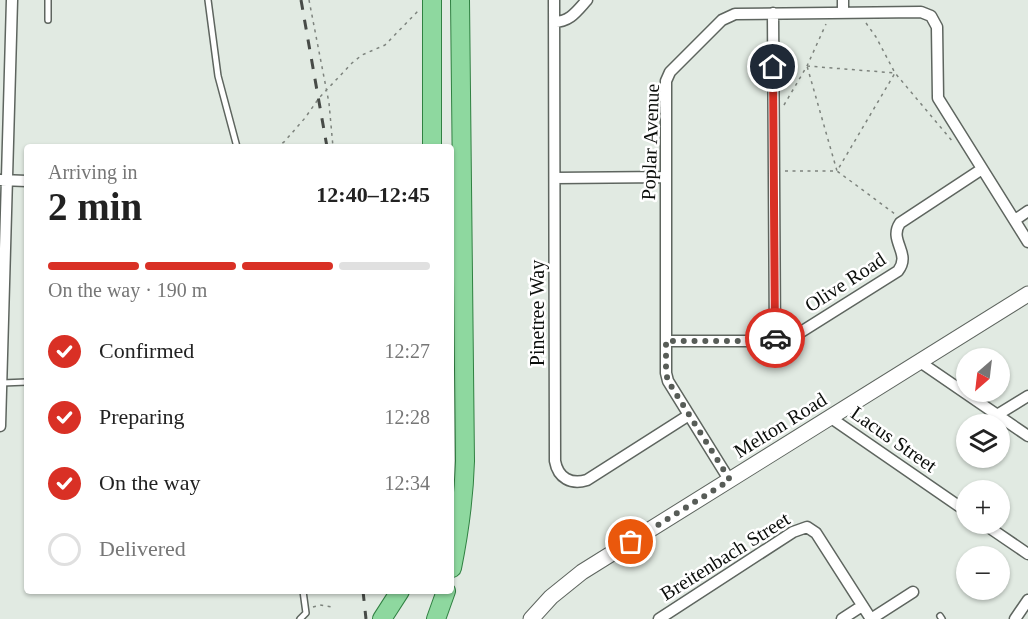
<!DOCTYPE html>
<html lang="en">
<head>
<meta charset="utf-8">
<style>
  :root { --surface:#fff; --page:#f2f2f2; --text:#222; --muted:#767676; --line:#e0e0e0; --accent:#d93025 }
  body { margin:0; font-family:"Times New Roman",serif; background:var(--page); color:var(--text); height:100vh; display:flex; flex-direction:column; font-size:22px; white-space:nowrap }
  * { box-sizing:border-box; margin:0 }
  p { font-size:20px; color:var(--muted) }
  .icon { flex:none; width:33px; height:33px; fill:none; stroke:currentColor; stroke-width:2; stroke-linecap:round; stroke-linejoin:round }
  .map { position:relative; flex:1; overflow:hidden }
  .details { position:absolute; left:24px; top:144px; width:430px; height:450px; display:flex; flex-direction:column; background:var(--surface); border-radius:6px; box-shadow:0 2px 4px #0004 }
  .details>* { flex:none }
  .needle { width:39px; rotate:208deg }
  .buttons { position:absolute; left:956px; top:348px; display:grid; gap:12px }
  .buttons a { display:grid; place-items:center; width:54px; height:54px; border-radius:50%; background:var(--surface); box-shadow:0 2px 4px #0004; font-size:30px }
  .pin { position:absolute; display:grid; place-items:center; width:51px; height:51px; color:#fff; margin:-26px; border:3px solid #fff; border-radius:50%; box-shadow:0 2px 6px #0007 }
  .courier { position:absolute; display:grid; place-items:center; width:60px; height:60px; margin:-30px; border:4px solid #d93025; border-radius:50%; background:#fff; color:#222; box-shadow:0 2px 8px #0007 }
  .headline em { font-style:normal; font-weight:700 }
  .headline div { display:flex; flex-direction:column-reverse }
  .headline { display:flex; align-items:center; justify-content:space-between; height:102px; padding:0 24px }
  h1 { font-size:39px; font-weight:700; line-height:45px }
  .bar { display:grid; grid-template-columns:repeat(4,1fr); gap:9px 6px; align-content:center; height:72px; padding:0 24px }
  .bar i { height:8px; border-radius:4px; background:var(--line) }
  .bar .active { background:var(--accent) }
  .bar p { grid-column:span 4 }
  ol { padding:0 24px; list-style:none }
  li { display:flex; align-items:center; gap:18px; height:66px }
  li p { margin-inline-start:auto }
  li .icon { padding:6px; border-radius:50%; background:var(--accent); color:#fff; stroke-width:4 }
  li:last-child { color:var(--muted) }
  li i { width:33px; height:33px; border:3px solid var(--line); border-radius:50% }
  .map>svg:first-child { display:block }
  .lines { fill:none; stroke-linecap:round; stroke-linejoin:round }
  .lane-casing { stroke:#5e655f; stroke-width:8 }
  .street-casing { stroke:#5e655f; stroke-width:13 }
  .secondary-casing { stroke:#5e655f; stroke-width:17 }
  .primary-casing { stroke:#308142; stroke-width:20 }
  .path { stroke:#7d837d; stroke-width:1.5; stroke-dasharray:3 4.5; stroke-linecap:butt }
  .lane { stroke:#fff; stroke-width:5 }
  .street { stroke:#fff; stroke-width:10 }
  .secondary { stroke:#fff; stroke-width:15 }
  .primary { stroke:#8ed89f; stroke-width:18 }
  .rail { stroke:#474b47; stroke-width:3; stroke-dasharray:10 10; stroke-linecap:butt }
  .done { stroke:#575c57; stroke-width:6; stroke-dasharray:0 10.8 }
  .route { stroke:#d93025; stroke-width:8 }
  .labels { text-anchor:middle; stroke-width:5; stroke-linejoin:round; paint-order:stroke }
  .street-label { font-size:20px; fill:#0c0f0c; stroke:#fff }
</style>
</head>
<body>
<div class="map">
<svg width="1028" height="619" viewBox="0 0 1028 619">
  <rect width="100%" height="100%" fill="#e1eae2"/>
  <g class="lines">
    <!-- lane casing -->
    <g class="lane-casing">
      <path id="lane" d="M208 0 218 76 237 147
        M48 20V0
        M2 383 27 382
        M940 616 942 619
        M300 619 306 613 303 591"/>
    </g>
    <!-- street casing -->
    <g class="street-casing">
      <path id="street" d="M554 0 555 461C558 478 571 485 587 480L689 415
        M843 0V13
        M773 13 775 341
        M554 22C570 22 577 11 587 0
        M555 178 666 177
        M0 180 27 181
        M1015 220 1028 211
        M666 341H775L793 337 898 271C912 253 888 241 900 223L982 169
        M920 362 1028 436
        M997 415 1028 396
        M831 418 966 511
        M0 426 12 0
        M730 481 668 381 666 373V81L670 72 722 20 735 14 921 12 931 16 937 27 938 98 1028 242
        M984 524 1028 554
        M659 619 793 532 807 527 816 533 871 619
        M842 619 862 606
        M871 619 913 592
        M1015 619 1028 600"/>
    </g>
    <!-- secondary casing -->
    <g class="secondary-casing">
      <path id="secondary" d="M531 619 551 597 582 572 1028 294"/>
    </g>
    <!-- primary casing -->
    <g class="primary-casing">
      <path id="primary" d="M432 0V147
        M452 568C459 533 464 497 465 461L460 0
        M382 619 400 591
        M436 619 446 591"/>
    </g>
    <!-- path -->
    <path class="path" d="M309 0 329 103 333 147
      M866 23 876 37 895 73 953 142
      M807 66 895 73 837 171Z
      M784 105 807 66 826 24
      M276 147 284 142 305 118 319 98 352 63 362 55 385 45 419 10
      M785 171H837L895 214
      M313 607 320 605 332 607"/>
    <!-- lane -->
    <use href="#lane" class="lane"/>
    <!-- street -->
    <use href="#street" class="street"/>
    <!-- secondary -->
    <use href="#secondary" class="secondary"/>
    <!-- primary -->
    <use href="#primary" class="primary"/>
    <!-- rail -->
    <path class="rail" d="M301 0 327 147
      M363 591 366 619"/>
  </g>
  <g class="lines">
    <!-- done -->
    <path class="done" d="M631 542 730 480 668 381 666 373V341H775V338"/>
    <!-- route -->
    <path class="route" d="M773 67 775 338"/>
  </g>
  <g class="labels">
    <!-- street labels -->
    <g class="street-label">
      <text transform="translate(650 142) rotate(-88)" y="7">Poplar Avenue</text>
      <text transform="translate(845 282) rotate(-33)" y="7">Olive Road</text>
      <text transform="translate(537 313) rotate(-90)" y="7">Pinetree Way</text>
      <text transform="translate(780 425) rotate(-32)" y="7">Melton Road</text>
      <text transform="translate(894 439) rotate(35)" y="7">Lacus Street</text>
      <text transform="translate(725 556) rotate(-32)" y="7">Breitenbach Street</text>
    </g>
  </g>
</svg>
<div class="buttons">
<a><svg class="needle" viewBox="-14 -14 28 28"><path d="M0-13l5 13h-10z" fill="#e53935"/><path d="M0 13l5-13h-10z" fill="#767676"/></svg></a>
<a><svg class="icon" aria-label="layers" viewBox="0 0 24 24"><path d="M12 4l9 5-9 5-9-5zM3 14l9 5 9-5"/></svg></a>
<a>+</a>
<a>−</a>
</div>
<div class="pin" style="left:631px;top:542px;background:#ea580c"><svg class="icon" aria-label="bag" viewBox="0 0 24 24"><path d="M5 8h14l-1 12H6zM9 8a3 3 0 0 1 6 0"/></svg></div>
<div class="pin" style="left:773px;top:67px;background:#1f2937"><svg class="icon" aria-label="home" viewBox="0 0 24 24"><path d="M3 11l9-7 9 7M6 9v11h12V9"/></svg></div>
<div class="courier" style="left:775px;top:338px"><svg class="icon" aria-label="car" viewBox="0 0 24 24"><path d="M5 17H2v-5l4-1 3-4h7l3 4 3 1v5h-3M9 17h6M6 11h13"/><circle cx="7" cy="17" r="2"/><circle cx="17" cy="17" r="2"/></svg></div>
<section class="details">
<div class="headline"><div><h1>2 min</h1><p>Arriving in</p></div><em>12:40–12:45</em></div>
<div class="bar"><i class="active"></i><i class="active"></i><i class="active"></i><i></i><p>On the way · 190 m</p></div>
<ol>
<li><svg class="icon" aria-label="check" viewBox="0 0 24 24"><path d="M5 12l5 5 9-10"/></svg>Confirmed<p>12:27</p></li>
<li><svg class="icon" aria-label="check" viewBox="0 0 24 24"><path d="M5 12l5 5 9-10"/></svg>Preparing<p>12:28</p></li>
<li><svg class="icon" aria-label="check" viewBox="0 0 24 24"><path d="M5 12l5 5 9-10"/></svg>On the way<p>12:34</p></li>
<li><i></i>Delivered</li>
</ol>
</section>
</div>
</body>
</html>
